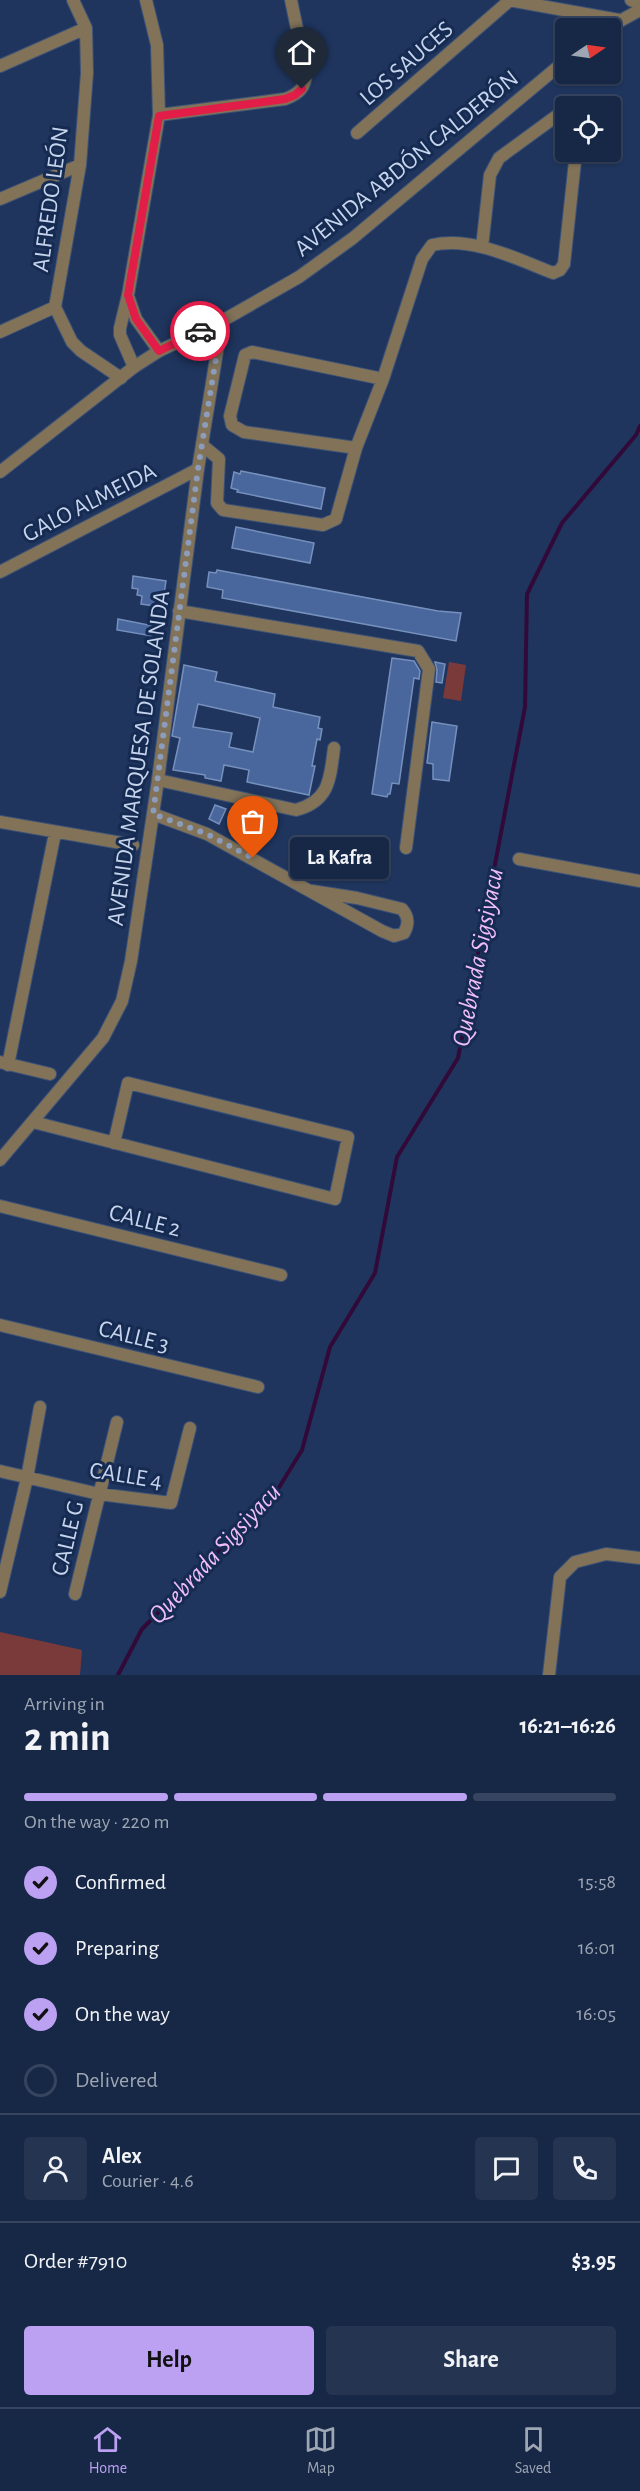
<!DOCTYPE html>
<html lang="en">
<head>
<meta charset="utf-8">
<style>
  :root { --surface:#172846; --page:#243451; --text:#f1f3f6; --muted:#9ea6b3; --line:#36445f; --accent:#bca0f2 }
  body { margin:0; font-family:"Alegreya Sans",sans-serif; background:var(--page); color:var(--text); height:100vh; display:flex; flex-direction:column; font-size:22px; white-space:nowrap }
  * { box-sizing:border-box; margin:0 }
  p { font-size:20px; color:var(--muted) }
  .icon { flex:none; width:33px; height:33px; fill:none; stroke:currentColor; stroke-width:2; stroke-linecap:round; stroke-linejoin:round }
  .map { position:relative; height:1675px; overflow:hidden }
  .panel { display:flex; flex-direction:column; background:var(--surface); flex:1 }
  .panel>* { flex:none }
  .needle { width:39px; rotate:77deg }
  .fabs { position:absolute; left:555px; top:18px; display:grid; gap:12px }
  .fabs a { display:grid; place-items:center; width:66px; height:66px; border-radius:6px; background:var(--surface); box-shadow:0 2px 4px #0004,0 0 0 2px var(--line); font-size:30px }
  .pin { position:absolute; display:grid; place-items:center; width:51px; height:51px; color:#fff; margin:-62px -26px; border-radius:50% 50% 50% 0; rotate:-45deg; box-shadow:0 0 6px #0007 }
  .pin .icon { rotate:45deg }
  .courier { position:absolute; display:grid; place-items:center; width:60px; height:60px; margin:-30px; border:4px solid #e11d48; border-radius:50%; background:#fff; color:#222; box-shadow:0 2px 8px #0007 }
  .bubble { position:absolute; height:42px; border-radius:6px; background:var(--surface); box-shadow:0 2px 4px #0004,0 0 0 2px var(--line); font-size:20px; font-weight:600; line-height:42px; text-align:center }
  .head em { font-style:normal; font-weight:600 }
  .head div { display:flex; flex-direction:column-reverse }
  .head { display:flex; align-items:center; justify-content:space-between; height:102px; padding:0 24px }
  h1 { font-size:39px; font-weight:600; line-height:45px }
  .bar { display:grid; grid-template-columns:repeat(4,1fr); gap:9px 6px; align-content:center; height:72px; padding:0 24px }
  .bar i { height:8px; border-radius:4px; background:var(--line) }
  .bar .active { background:var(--accent) }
  .bar p { grid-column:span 4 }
  .line { display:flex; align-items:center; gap:15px; padding:0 24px; border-top:2px solid var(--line) }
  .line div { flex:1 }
  .round { display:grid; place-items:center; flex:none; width:63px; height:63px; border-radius:6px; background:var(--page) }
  ol { padding:0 24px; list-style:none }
  li { display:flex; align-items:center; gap:18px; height:66px }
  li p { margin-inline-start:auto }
  li .icon { padding:6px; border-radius:50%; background:var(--accent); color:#111; stroke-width:4 }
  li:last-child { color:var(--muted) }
  li i { width:33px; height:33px; border:3px solid var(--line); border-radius:50% }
  .action { display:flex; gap:12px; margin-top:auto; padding:12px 24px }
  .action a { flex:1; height:69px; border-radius:6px; background:var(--accent); color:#111; font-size:24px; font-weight:600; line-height:69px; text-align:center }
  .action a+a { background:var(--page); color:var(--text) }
  .dock { display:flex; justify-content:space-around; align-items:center; height:84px; border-top:2px solid var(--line); background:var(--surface); font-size:16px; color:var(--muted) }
  .dock a { display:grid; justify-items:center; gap:3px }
  .dock .active { color:var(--accent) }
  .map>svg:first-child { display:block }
  .green { fill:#7b3a3a }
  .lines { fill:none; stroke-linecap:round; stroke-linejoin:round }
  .stream { stroke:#320a39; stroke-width:4 }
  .building { fill:#49679c; stroke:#7690be; stroke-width:1.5; fill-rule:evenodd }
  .minor-casing { stroke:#3d5277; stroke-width:14 }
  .tertiary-casing { stroke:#3d5277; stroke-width:14 }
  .minor { stroke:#817258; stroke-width:12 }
  .tertiary { stroke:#817258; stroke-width:12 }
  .done { stroke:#8c9cbb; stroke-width:6; stroke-dasharray:0 10.8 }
  .route { stroke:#e11d48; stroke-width:8 }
  .labels { text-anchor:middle; stroke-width:6; stroke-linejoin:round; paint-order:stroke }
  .street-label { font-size:24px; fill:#c6d4ed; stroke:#162b51 }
  .water-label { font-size:26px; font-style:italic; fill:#f0bdf9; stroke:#162b51 }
</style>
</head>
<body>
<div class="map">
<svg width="640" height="1675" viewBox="0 0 640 1675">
  <rect width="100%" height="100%" fill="#1f355d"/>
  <!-- green -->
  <path class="green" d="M449 662 466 665 461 701 443 698Z
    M0 1632 82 1650 80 1675H0Z"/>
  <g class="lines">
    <!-- stream -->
    <path class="stream" d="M118 1675 142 1629 275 1494 302 1450 330 1347 375 1273 397 1157 458 1058 525 707 527 594 562 523 636 435 640 426"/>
  </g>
  <!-- building -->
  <path class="building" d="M241 471 325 488 321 509 237 492 238 490 231 488 234 472 240 474Z
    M236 527 314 543 310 563 232 548Z
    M217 570 438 611 461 613 456 641 222 598 223 590 207 587 209 572 216 573Z
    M133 576 166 581 162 607 141 604 142 596 137 595 138 589 132 588Z
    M118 619 154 626 152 636 117 630Z
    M392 658 414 661 420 671 419 679 414 678 399 784 392 783 390 794H388L387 797 372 794Z
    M435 662 445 664 442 683 436 682 437 670Z
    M184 665 217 672 215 681 275 694 273 707 320 717 318 728 322 729 320 740 317 739 312 766H315L309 795 247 782 249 770 224 765 221 781 205 778V775L173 770 180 738 172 736ZM198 704 260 718 253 752 229 747 232 733 193 727Z
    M432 722 457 726 449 781 433 779V764L427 763Z
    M215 805 226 809 219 824 209 819Z"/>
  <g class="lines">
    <!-- minor casing -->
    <g class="minor-casing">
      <path id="minor" d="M73 0 86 28 87 73 80 165 55 307 72 342 81 351 121 378
        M508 0 619 20
        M631 0 640 4
        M0 66 86 28
        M568 106 574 103 579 106
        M159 115 285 99C299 94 306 87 306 72L291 0
        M357 133 509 1
        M0 199 80 165
        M482 247 490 175 499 158 566 109
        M128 296 136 319 159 351
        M0 332 55 307
        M134 367 120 335V328L128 295 159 115 157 45 146 0
        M202 445 219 459 217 503 223 510 323 525 336 519 356 448 383 379 422 259 432 245C472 236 517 259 553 273L560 270 564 264 576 152
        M356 448 244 432 232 425 230 416 245 355 252 352 383 379
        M0 572 198 469
        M179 611 418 651 429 669 406 848
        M158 780 296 810C330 801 330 778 334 748
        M153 814 207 834 382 931 394 936 404 933C409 924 409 917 402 909L357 898 312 891
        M0 822 133 845
        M519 859 640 881
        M0 1062 50 1074
        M8 1065 55 833
        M33 1122 335 1199 348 1137 128 1083 114 1143
        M0 1206 281 1275
        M0 1325 258 1387
        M0 1471 99 1494 171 1503 190 1428
        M0 1592 27 1478 40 1407
        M75 1594 117 1422
        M549 1675 560 1577 575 1562 606 1554 640 1558"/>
    </g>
    <!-- tertiary casing -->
    <g class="tertiary-casing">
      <path id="tertiary" d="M607 28 640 10
        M0 472 134 367 159 351 222 321 299 277 353 238 566 60
        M0 1160 103 1038 122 1001 131 961 158 780 198 469 222 321"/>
    </g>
    <!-- minor -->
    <use href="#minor" class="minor"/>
    <!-- tertiary -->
    <use href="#tertiary" class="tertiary"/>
  </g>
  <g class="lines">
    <!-- done -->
    <path class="done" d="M200 331 222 321 198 469 153 814 207 834 253 858"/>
    <!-- route -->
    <path class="route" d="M200 331 159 351 136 319 128 295 159 116 285 99 295 95 302 89"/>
  </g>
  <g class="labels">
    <!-- street labels -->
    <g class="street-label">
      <text transform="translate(406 63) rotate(-41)" y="8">LOS SAUCES</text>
      <text transform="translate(406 163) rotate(-39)" y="8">AVENIDA ABDÓN CALDERÓN</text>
      <text transform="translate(50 199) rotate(-82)" y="8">ALFREDO LEÓN</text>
      <text transform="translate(89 502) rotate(-27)" y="8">GALO ALMEIDA</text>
      <text transform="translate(138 758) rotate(-82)" y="8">AVENIDA MARQUESA DE SOLANDA</text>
      <text transform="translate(145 1220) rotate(14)" y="8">CALLE 2</text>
      <text transform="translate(134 1336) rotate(14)" y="8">CALLE 3</text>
      <text transform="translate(126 1475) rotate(9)" y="8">CALLE 4</text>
      <text transform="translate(67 1538) rotate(-77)" y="8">CALLE G</text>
    </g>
    <!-- water labels -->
    <g class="water-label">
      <text transform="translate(477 957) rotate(-79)" y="9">Quebrada Sigsiyacu</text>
      <text transform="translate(214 1553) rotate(-47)" y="9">Quebrada Sigsiyacu</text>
    </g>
  </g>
</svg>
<div class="fabs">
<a><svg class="needle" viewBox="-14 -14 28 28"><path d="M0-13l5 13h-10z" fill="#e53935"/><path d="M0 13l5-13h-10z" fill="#9ea6b3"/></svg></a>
<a><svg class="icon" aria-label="locate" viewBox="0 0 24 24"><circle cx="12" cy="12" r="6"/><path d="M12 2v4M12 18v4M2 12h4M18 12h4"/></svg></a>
</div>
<div class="pin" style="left:253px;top:858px;background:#ea580c"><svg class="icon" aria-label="bag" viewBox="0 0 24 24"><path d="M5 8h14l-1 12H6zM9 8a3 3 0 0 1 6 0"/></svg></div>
<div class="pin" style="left:302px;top:89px;background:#1f2937"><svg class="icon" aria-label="home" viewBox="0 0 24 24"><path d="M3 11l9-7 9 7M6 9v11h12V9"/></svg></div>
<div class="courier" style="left:200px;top:331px"><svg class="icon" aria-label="car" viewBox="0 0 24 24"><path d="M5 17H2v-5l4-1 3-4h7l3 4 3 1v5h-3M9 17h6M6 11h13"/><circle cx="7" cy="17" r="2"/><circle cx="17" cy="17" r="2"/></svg></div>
<div class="bubble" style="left:290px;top:837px;width:99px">La Kafra</div>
</div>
<section class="panel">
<div class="head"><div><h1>2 min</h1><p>Arriving in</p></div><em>16:21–16:26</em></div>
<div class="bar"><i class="active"></i><i class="active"></i><i class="active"></i><i></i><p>On the way · 220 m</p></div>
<ol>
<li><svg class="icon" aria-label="check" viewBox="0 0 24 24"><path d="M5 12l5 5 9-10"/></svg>Confirmed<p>15:58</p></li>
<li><svg class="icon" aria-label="check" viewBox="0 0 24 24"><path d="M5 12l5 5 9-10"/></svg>Preparing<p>16:01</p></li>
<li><svg class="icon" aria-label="check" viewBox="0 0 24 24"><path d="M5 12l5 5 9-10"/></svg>On the way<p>16:05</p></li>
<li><i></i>Delivered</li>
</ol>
<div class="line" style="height:108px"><a class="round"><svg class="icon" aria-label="person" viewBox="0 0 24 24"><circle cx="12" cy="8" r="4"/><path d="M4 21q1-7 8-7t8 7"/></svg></a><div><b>Alex</b><p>Courier · 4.6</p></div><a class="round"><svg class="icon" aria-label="chat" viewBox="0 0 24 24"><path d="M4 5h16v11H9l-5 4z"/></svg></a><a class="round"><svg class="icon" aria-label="phone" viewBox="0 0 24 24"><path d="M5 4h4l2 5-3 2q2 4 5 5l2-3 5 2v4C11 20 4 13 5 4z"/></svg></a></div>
<div class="line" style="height:78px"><div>Order #7910</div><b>$3.95</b></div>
<div class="action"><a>Help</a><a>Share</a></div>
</section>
<nav class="dock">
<a class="active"><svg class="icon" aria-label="home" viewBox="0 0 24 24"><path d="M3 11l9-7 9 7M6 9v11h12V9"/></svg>Home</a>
<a><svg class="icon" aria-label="map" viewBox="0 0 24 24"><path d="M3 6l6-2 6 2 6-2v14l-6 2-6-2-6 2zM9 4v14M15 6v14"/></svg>Map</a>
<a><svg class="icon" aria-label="saved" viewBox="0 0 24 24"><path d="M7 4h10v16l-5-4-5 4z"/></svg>Saved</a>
</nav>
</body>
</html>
